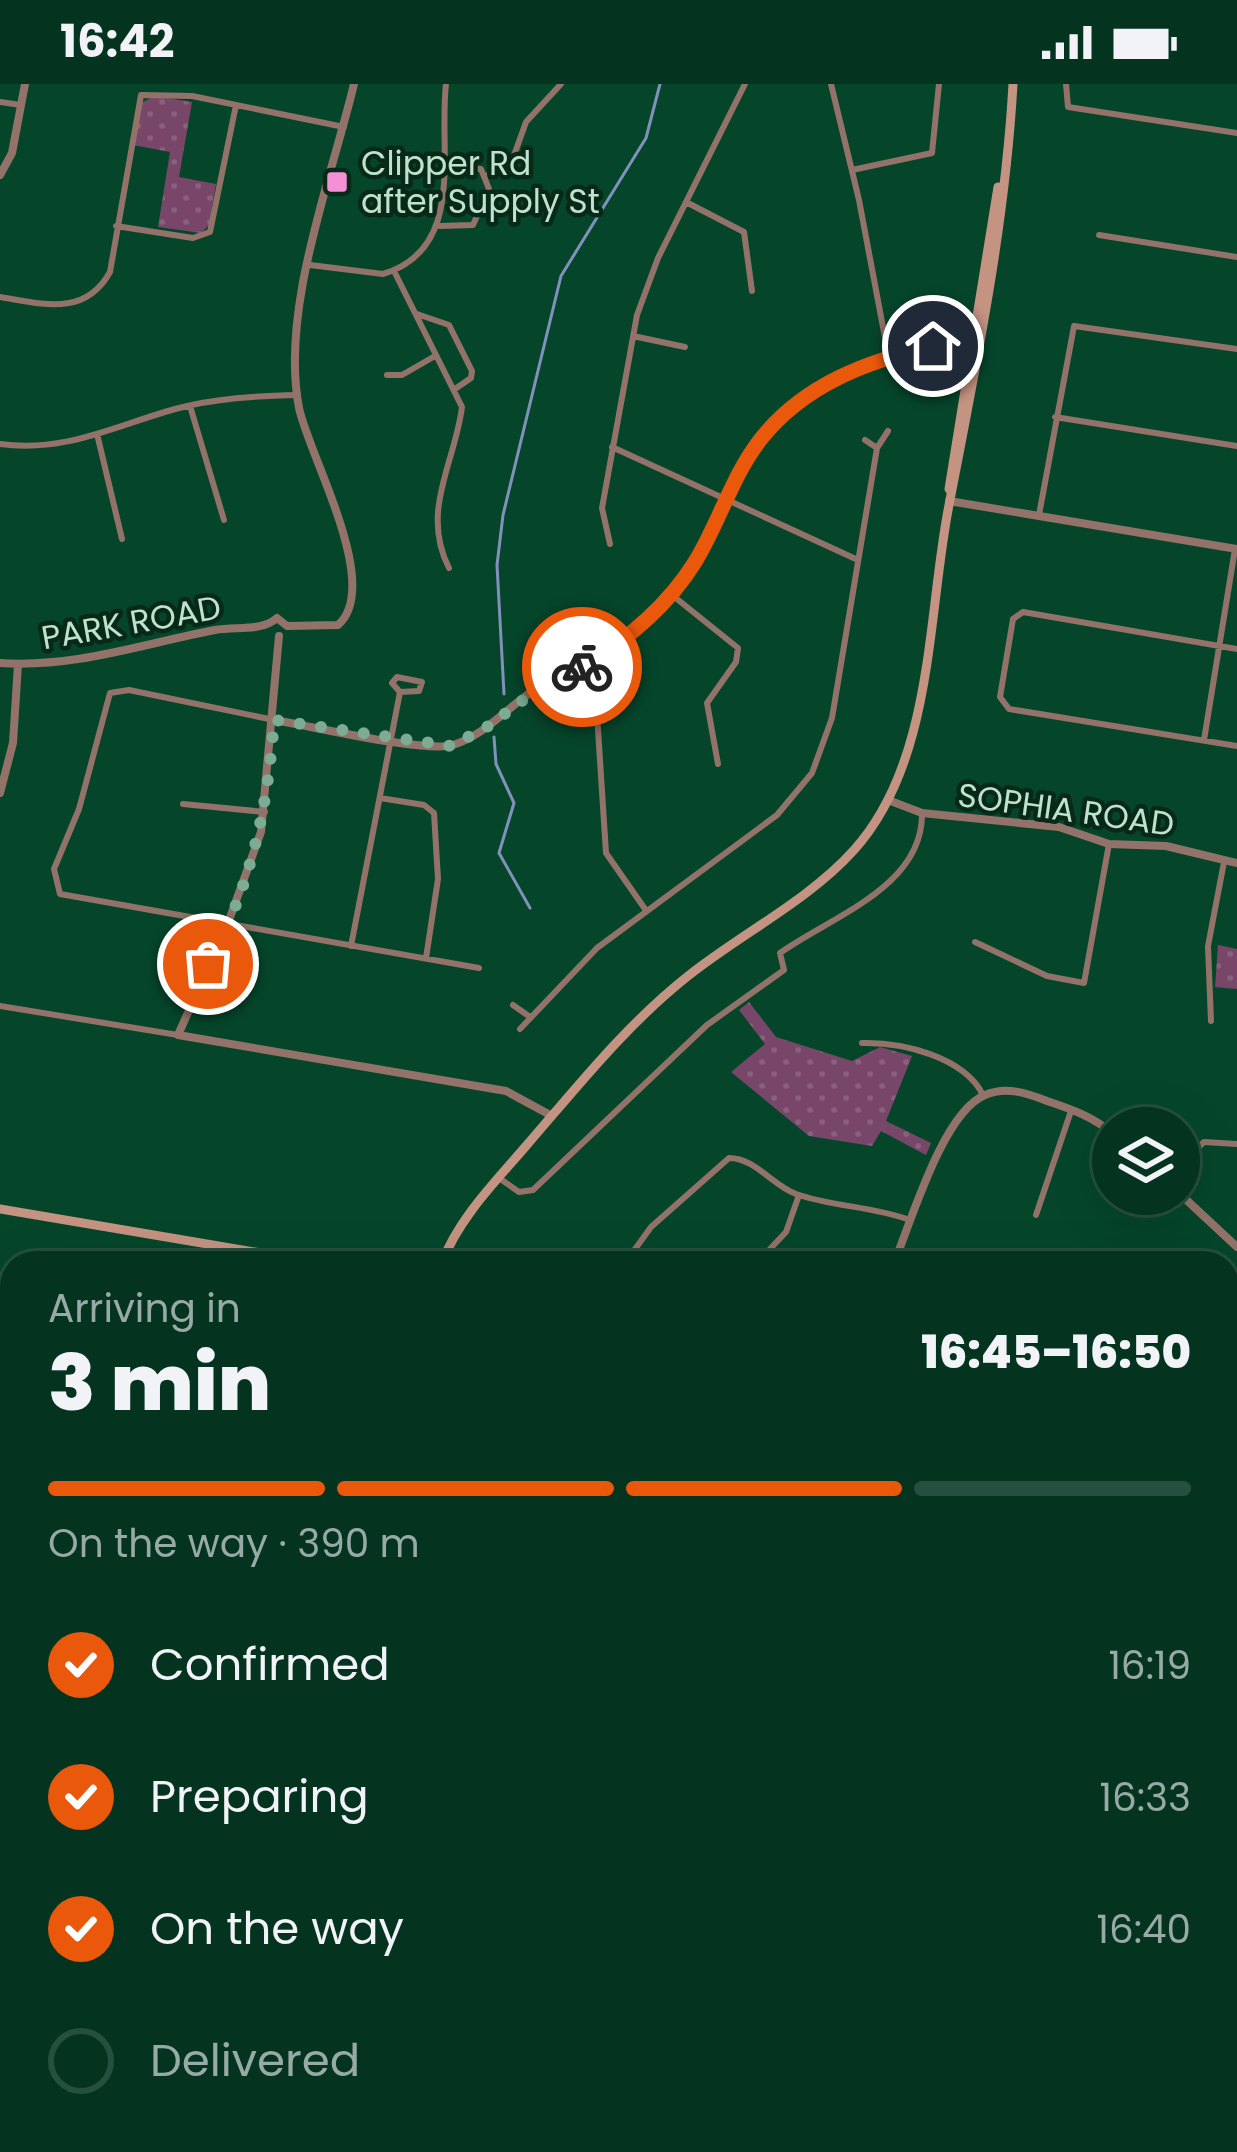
<!DOCTYPE html>
<html lang="en">
<head>
<meta charset="utf-8">
<style>
  :root { --surface:#043420; --page:#0d3c29; --text:#f1f3f6; --muted:#97aaa5; --line:#254f3e; --accent:#ea580c }
  body { margin:0; font-family:Poppins,sans-serif; background:var(--page); color:var(--text); height:100vh; display:flex; flex-direction:column; font-size:45px; white-space:nowrap }
  * { box-sizing:border-box; margin:0 }
  p { font-size:39px; color:var(--muted) }
  .icon { flex:none; width:66px; height:66px; fill:none; stroke:currentColor; stroke-width:2; stroke-linecap:round; stroke-linejoin:round }
  .map { position:relative; flex:1; overflow:hidden }
  .sheet { position:absolute; left:0px; top:1167px; width:1239px; height:903px; display:flex; flex-direction:column; background:var(--surface); border-radius:36px 36px 0 0; box-shadow:0 12px 48px #0002,0 0 0 3px var(--line) }
  .sheet>* { flex:none }
  .buttons { position:absolute; left:1092px; top:1023px; display:grid; gap:24px }
  .buttons a { display:grid; place-items:center; width:108px; height:108px; border-radius:50%; background:var(--surface); box-shadow:0 12px 48px #0002,0 0 0 3px var(--line); font-size:60px }
  .pin { position:absolute; display:grid; place-items:center; width:102px; height:102px; color:#fff; margin:-51px; border:6px solid #fff; border-radius:50%; box-shadow:0 3px 12px #0007 }
  .courier { position:absolute; display:grid; place-items:center; width:120px; height:120px; margin:-60px; border:9px solid #ea580c; border-radius:50%; background:#fff; color:#222; box-shadow:0 3px 15px #0007 }
  .headline em { font-style:normal; font-weight:800 }
  .headline div { display:flex; flex-direction:column-reverse }
  .headline { display:flex; align-items:center; justify-content:space-between; height:204px; padding:0 48px }
  h1 { font-size:78px; font-weight:800; line-height:90px }
  .bar { display:grid; grid-template-columns:repeat(4,1fr); gap:18px 12px; align-content:center; height:144px; padding:0 48px }
  .bar i { height:15px; border-radius:9px; background:var(--line) }
  .bar .on { background:var(--accent) }
  .bar p { grid-column:span 4 }
  ol { padding:0 48px; list-style:none }
  li { display:flex; align-items:center; gap:36px; height:132px }
  li p { margin-inline-start:auto }
  li .icon { padding:12px; border-radius:50%; background:var(--accent); color:#fff; stroke-width:4 }
  li:last-child { color:var(--muted) }
  li i { width:66px; height:66px; border:6px solid var(--line); border-radius:50% }
  .status { display:flex; justify-content:space-between; align-items:center; height:84px; padding:0 60px; background:var(--surface); direction:ltr }
  .status svg { height:33px; fill:currentColor }
  .map>svg:first-child { display:block }
  .green { fill:url(#green-dots) }
  .forest { fill:url(#forest-firs) }
  .lines { fill:none; stroke-linecap:round; stroke-linejoin:round }
  .stream { stroke:#8291bc; stroke-width:3 }
  .minor { stroke:#937369; stroke-width:6 }
  .tertiary { stroke:#937369; stroke-width:8 }
  .secondary { stroke:#c49382; stroke-width:9 }
  .done { stroke:#7dab94; stroke-width:12; stroke-dasharray:0 21.6 }
  .route { stroke:#ea580c; stroke-width:15 }
  .poi-dot { fill:#f391d6; stroke:#082818; stroke-width:4.5 }
  .labels { text-anchor:middle; stroke-width:9; stroke-linejoin:round; paint-order:stroke }
  .poi-label { font-size:33px; fill:#bee2cc; stroke:#082818; text-anchor:start }
  .street-label { font-size:33px; fill:#bee2cc; stroke:#082818 }
</style>
</head>
<body>
<div class="status"><b>16:42</b><svg viewBox="0 0 49 12"><path d="M0 12V9h3v3zM5 12V6h3v6zM10 12V3h3v9zM15 12V0h3v12zM26 1h20v11H26zM47 4h2v5h-2z"/></svg></div>
<div class="map">
<svg width="1237" height="2068" viewBox="0 0 1237 2068">
  <defs>
    <pattern id="green-dots" width="8" height="8" patternUnits="userSpaceOnUse" patternTransform="scale(3)"><rect width="8" height="8" fill="#784669"/><path d="M2 2h.1M6 6h.1" fill="none" stroke="#89607d" stroke-width="1.8" stroke-linecap="round"/></pattern>
    <pattern id="forest-firs" width="22" height="20" patternUnits="userSpaceOnUse" patternTransform="scale(3)"><rect width="22" height="20" fill="#784669"/><path d="M5 1l3.5 6h-7zM16 11l3.5 6h-7z" fill="#89607d"/></pattern>
  </defs>
  <rect width="100%" height="100%" fill="#05462b"/>
  <!-- green -->
  <path class="green" d="M155 12 192 18 179 93 216 100 209 141 201 149 158 143 170 68 133 61 141 19Z
    M1218 861 1237 865V905L1215 903Z
    M749 918 776 953 852 977 880 963 912 972 886 1037 931 1059 926 1071 881 1047 872 1062 809 1052 731 988 765 960 739 926Z"/>
  <!-- forest -->
  <path class="forest" d="M1227 1719 1237 1721V2068H693L694 2058H1227Z"/>
  <g class="lines">
    <!-- stream -->
    <path class="stream" d="M504 610 497 481 503 431 561 192 646 54 660 0
      M494 653 496 680 514 719 499 769 530 824"/>
    <!-- minor -->
    <path class="minor" d="M831 0 859 116 889 275
      M1066 0 1068 23 1237 49
      M0 18 21 21
      M852 86 932 69 939 0
      M486 92 512 77 526 38 561 0
      M686 118 744 148 752 207
      M116 142 193 154 210 148 236 21
      M440 142 473 141 489 105 481 85 444 83
      M1099 151 1237 173
      M310 181 383 190C467 165 438 66 446 0
      M394 187 462 323C455 379 420 427 449 484
      M0 213C43 220 85 233 110 188L141 11 192 12 344 43
      M417 230 449 241 472 287 471 294 455 305
      M633 252 685 263
      M387 291H402L435 272
      M190 322 224 436
      M1055 333 1237 362
      M98 354 122 455
      M865 356 877 364
      M0 360C65 369 114 342 175 325 216 314 256 312 298 311
      M612 363 858 476
      M1039 431 1074 242 1237 265
      M610 460 602 424 637 231 658 174 745 0
      M672 511 738 564 736 578 707 619 718 680
      M1237 565 1023 528 1013 535 1000 613 1009 625 1237 662
      M581 584 597 630 606 769 645 825
      M274 636 129 606 110 609 79 725 54 785 60 810 479 884
      M1204 656 1235 465
      M380 714 424 721 434 729 438 795 426 874
      M183 720 265 728
      M975 858 1047 892 1084 899 1109 760
      M351 862 400 608 392 599 397 593 422 598 419 607 400 608
      M513 921 530 933
      M0 922 178 951
      M1211 937 1208 862 1224 778
      M520 945 597 864 777 731 812 689 832 634 877 364 888 347
      M862 959C903 958 964 973 983 1011
      M1179 1081 1204 1058 1237 1060
      M499 1094 519 1108 533 1106 707 941 784 886 780 869C832 832 923 803 922 729
      M1036 1131 1071 1027
      M770 1165 786 1148 799 1111
      M625 1179 651 1143 729 1074C755 1074 772 1101 796 1110 833 1123 872 1122 910 1136
      M1227 1284 1237 1291
      M1227 1420 1237 1360
      M0 1981 12 1984"/>
    <!-- tertiary -->
    <path class="tertiary" d="M0 91 12 69 25 0
      M896 274 970 279
      M949 417 1237 465
      M288 542 338 541C383 502 309 372 299 324 280 226 331 96 354 0
      M279 552 261 748 228 839 178 951 506 1007 552 1032
      M0 579C75 584 142 560 215 546 236 542 261 548 277 534L287 542
      M274 636C311 642 424 669 453 661 486 651 508 622 536 605 587 574 627 560 670 513 692 488 706 457 721 427 767 335 802 307 898 272 921 264 953 253 976 265
      M0 709 13 659 18 580
      M888 716 922 729 1059 743 1109 760 1166 762 1237 779
      M1179 1109 1237 1163
      M894 1179C911 1138 943 1028 985 1011 1006 1002 1027 1009 1047 1017 1071 1025 1094 1033 1113 1050
      M607 2068 621 2058"/>
    <!-- secondary -->
    <path class="secondary" d="M949 405 998 103
      M0 1125 320 1179
      M442 1179C458 1135 496 1097 526 1062 578 1002 626 941 688 892 742 849 808 817 854 766 934 677 927 532 949 421 976 281 1005 143 1013 0
      M1227 1595 1237 1596
      M13 2068 16 2058"/>
  </g>
  <g class="lines">
    <!-- done -->
    <path class="done" d="M208 880C251 803 268 723 274 636L451 662 487 643 542 602 582 583"/>
    <!-- route -->
    <path class="route" d="M582 583C627 556 667 523 695 478 719 439 732 392 760 356 803 301 867 277 933 262"/>
  </g>
  <!-- markers -->
  <rect class="poi-dot" x="325" y="86" width="24" height="24" rx="6"/>
  <g class="labels">
    <!-- poi labels -->
    <g class="poi-label">
      <text x="361" y="91">Clipper Rd<tspan x="361" dy="38">after Supply St</tspan></text>
    </g>
    <!-- street labels -->
    <g class="street-label">
      <text transform="translate(131 538) rotate(-10)" y="12">PARK ROAD</text>
      <text transform="translate(1066 725) rotate(8)" y="12">SOPHIA ROAD</text>
    </g>
  </g>
</svg>
<div class="buttons">
<a><svg class="icon" aria-label="layers" viewBox="0 0 24 24"><path d="M12 4l9 5-9 5-9-5zM3 14l9 5 9-5"/></svg></a>
</div>
<div class="pin" style="left:208px;top:880px;background:#ea580c"><svg class="icon" aria-label="bag" viewBox="0 0 24 24"><path d="M5 8h14l-1 12H6zM9 8a3 3 0 0 1 6 0"/></svg></div>
<div class="pin" style="left:933px;top:262px;background:#1f2937"><svg class="icon" aria-label="home" viewBox="0 0 24 24"><path d="M3 11l9-7 9 7M6 9v11h12V9"/></svg></div>
<div class="courier" style="left:582px;top:583px"><svg class="icon" aria-label="bike" viewBox="0 0 24 24"><circle cx="6" cy="16" r="4"/><circle cx="18" cy="16" r="4"/><path d="M6 16l4-8h5l3 8M10 8l3 8H6M13 5h3"/></svg></div>
<section class="sheet">
<div class="headline"><div><h1>3 min</h1><p>Arriving in</p></div><em>16:45–16:50</em></div>
<div class="bar"><i class="on"></i><i class="on"></i><i class="on"></i><i></i><p>On the way · 390 m</p></div>
<ol>
<li><svg class="icon" aria-label="check" viewBox="0 0 24 24"><path d="M5 12l5 5 9-10"/></svg>Confirmed<p>16:19</p></li>
<li><svg class="icon" aria-label="check" viewBox="0 0 24 24"><path d="M5 12l5 5 9-10"/></svg>Preparing<p>16:33</p></li>
<li><svg class="icon" aria-label="check" viewBox="0 0 24 24"><path d="M5 12l5 5 9-10"/></svg>On the way<p>16:40</p></li>
<li><i></i>Delivered</li>
</ol>
</section>
</div>
</body>
</html>
